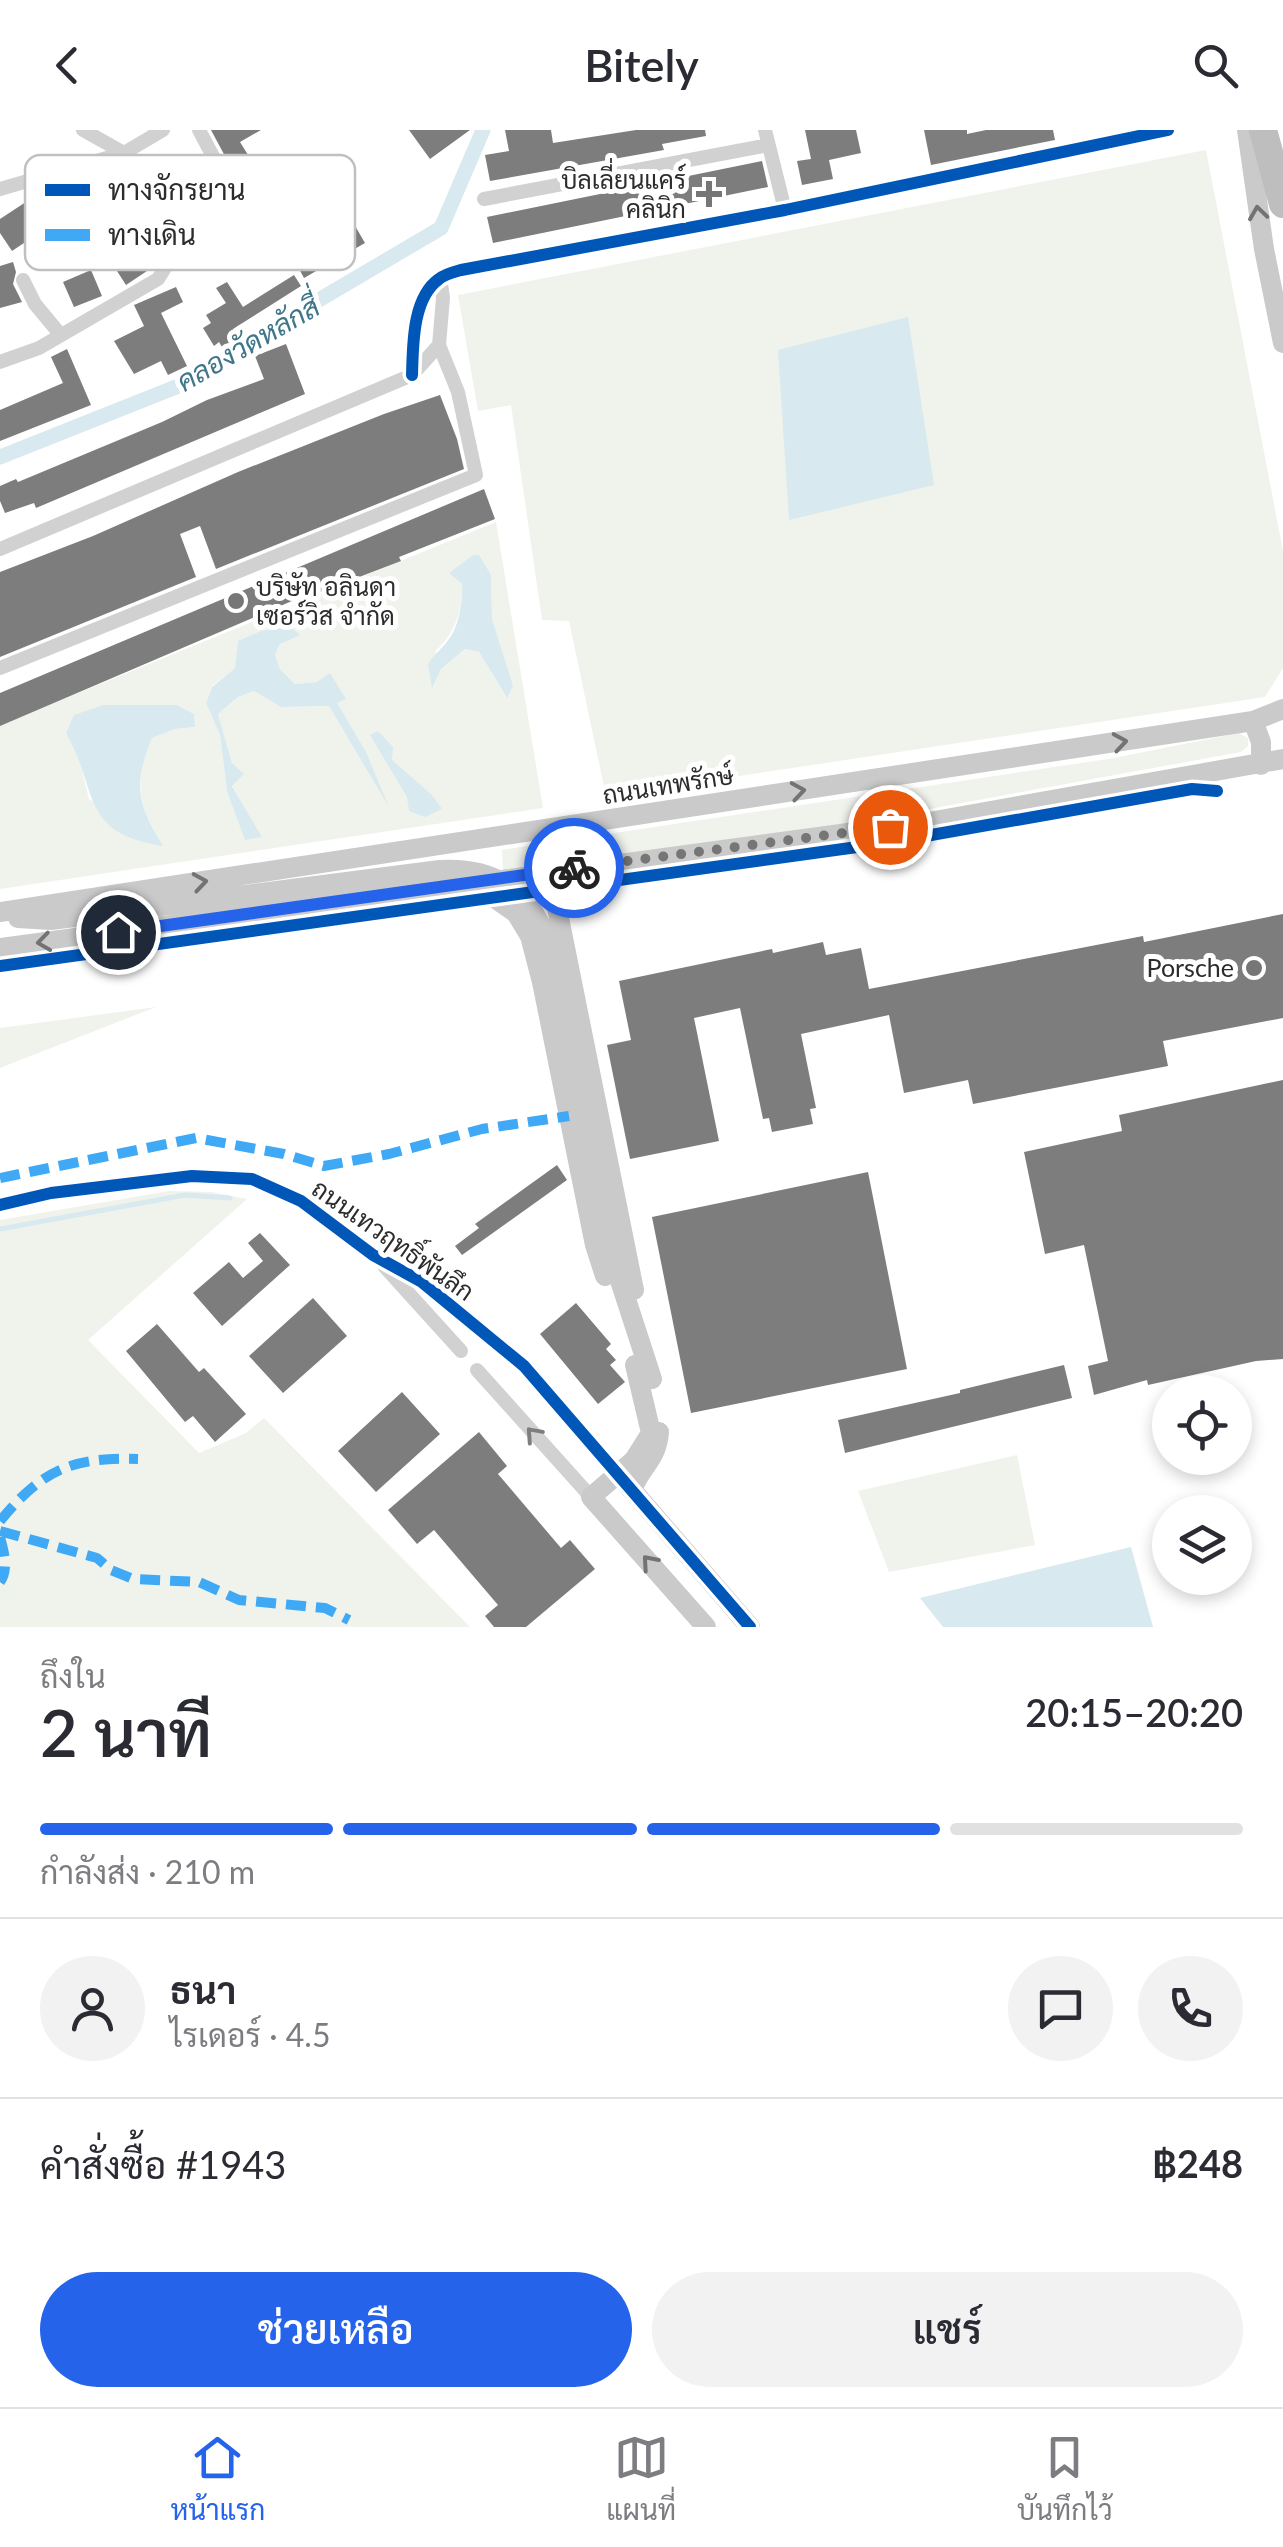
<!DOCTYPE html>
<html lang="th">
<head>
<meta charset="utf-8">
<style>
  :root { --surface:#fff; --page:#f2f2f3; --text:#2b2b33; --muted:#7c7c81; --line:#e1e1e2; --accent:#2563eb }
  body { margin:0; font-family:Lato,Sarabun,sans-serif; background:var(--page); color:var(--text); height:100vh; display:flex; flex-direction:column; font-size:38px; white-space:nowrap }
  * { box-sizing:border-box; margin:0 }
  p { font-size:32px; color:var(--muted) }
  .icon { flex:none; width:55px; height:55px; fill:none; stroke:currentColor; stroke-width:2; stroke-linecap:round; stroke-linejoin:round }
  .map { position:relative; height:1497px; overflow:hidden }
  .sheet { display:flex; flex-direction:column; background:var(--surface); flex:1 }
  .sheet>* { flex:none }
  .controls { position:absolute; left:1152px; top:1245px; display:grid; gap:20px }
  .controls a { display:grid; place-items:center; width:100px; height:100px; border-radius:50%; background:var(--surface); box-shadow:0 5px 15px #0003; font-size:50px }
  .pin { position:absolute; display:grid; place-items:center; width:85px; height:85px; color:#fff; margin:-42px; border:5px solid #fff; border-radius:50%; box-shadow:0 2px 10px #0007 }
  .courier { position:absolute; display:grid; place-items:center; width:100px; height:100px; margin:-50px; border:8px solid #2563eb; border-radius:50%; background:#fff; color:#222; box-shadow:0 2px 12px #0007 }
  .headline em { font-style:normal; font-weight:600 }
  .headline div { display:flex; flex-direction:column-reverse }
  .headline { display:flex; align-items:center; justify-content:space-between; height:170px; padding:0 40px }
  h1 { font-size:65px; font-weight:600; line-height:75px }
  .bar { display:grid; grid-template-columns:repeat(4,1fr); gap:15px 10px; align-content:center; height:120px; padding:0 40px }
  .bar i { height:12px; border-radius:8px; background:var(--line) }
  .bar .selected { background:var(--accent) }
  .bar p { grid-column:span 4 }
  .line { display:flex; align-items:center; gap:25px; padding:0 40px; border-top:2px solid var(--line) }
  .line div { flex:1 }
  .round { display:grid; place-items:center; flex:none; width:105px; height:105px; border-radius:52px; background:var(--page) }
  .primary-button { display:flex; gap:20px; margin-top:auto; padding:20px 40px }
  .primary-button a { flex:1; height:115px; border-radius:60px; background:var(--accent); color:#fff; font-size:40px; font-weight:600; line-height:115px; text-align:center }
  .primary-button a+a { background:var(--page); color:var(--text) }
  header { display:flex; justify-content:space-between; align-items:center; height:130px; padding:0 40px; background:var(--surface); font-size:45px; font-weight:600 }
  .tabs { display:flex; justify-content:space-around; align-items:center; height:140px; border-top:2px solid var(--line); background:var(--surface); font-size:28px; color:var(--muted) }
  .tabs a { display:grid; justify-items:center; gap:5px }
  .tabs .selected { color:var(--accent) }
  .map>svg:first-child { display:block }
  .green { fill:#f0f3eb; fill-rule:evenodd }
  .water { fill:#d8e9ef }
  .lines { fill:none; stroke-linecap:round; stroke-linejoin:round }
  .stream { stroke:#d8e9ef; stroke-width:5 }
  .canal { stroke:#d8e9ef; stroke-width:15 }
  .building { fill:#7d7d7d }
  .street { stroke:#d1d1d1; stroke-width:14 }
  .secondary { stroke:#cacaca; stroke-width:20 }
  .highway { stroke:#bebebe; stroke-width:28 }
  .quiet { stroke:#3fa9f5; stroke-width:10; stroke-dasharray:20 10; stroke-linecap:butt }
  .cycleway-casing { stroke:#fff; stroke-width:19 }
  .cycleway { stroke:#0057b8; stroke-width:12 }
  .oneway { stroke:#737373 }
  .oneway2 { stroke:#7e7e7e }
  .done { stroke:#767676; stroke-width:10; stroke-dasharray:0 18 }
  .route { stroke:#2563eb; stroke-width:12 }
  .poi-dot { fill:#767676; stroke:#fff; stroke-width:4 }
  .labels { text-anchor:middle; stroke-width:10; stroke-linejoin:round; paint-order:stroke }
  .poi-label { font-size:25px; fill:#2c2c2c; stroke:#fff; text-anchor:end }
  .street-label { font-size:25px; fill:#2c2c2c; stroke:#fff }
  .water-label { font-size:28px; font-style:italic; fill:#3f7689; stroke:#fff }
  .key { fill:#fff; stroke:#c0c0c0; stroke-width:2.5 }
  .key-label { font-size:28px; fill:#2c2c2c }
</style>
</head>
<body>
<header><svg class="icon" aria-label="back" viewBox="0 0 24 24"><path d="M15 5l-7 7 7 7"/></svg>Bitely<svg class="icon" aria-label="search" viewBox="0 0 24 24"><circle cx="10" cy="10" r="6"/><path d="M15 15l6 6"/></svg></header>
<div class="map">
<svg width="1283" height="1497" viewBox="0 0 1283 1497">
  <rect width="100%" height="100%" fill="#fff"/>
  <!-- green -->
  <path class="green" d="M1206 20 1283 421V538L1265 567 606 666 569 491 542 490 511 275 478 281 458 165Z
    M496 392 543 678 0 759V595ZM460 436 491 445 492 489 506 567 479 522 465 519 441 539 432 556 436 520C455 504 463 479 462 454L449 443ZM289 496 275 525 280 539 295 554 317 552C348 585 367 624 384 666L329 576 281 577 254 561 238 567 218 584 232 633V655L261 706 227 661 220 605 206 573 212 556ZM177 575 194 584 195 597 175 599 152 608C134 655 137 672 162 715L89 669 78 625 148 576Z
    M1239 603 1248 608V616L1241 622 858 692 503 741 502 720 1114 628Z
    M156 877 0 938V898Z
    M169 1061 211 1062 247 1069 88 1210 199 1323 246 1303 264 1288 470 1497H0V1090Z
    M1017 1325 1035 1415 889 1442 858 1361Z"/>
  <!-- water -->
  <path class="water" d="M908 187 934 355 789 390 778 220Z
    M473 425H479L491 445 492 489 513 556 507 568 479 522 465 519 441 539 432 558 428 534C434 524 443 518 449 509 459 497 463 469 462 454L449 443Z
    M289 496 300 505 280 514 275 525 280 539 295 554 317 552 330 543 346 569 337 573 366 622 389 677 329 576 281 577 254 561 238 567 218 584 232 633 244 644 232 656 262 707 245 710 227 661 220 605 206 573 212 557 235 538 238 511 261 501Z
    M104 575H177L194 584 195 597 175 599 152 608C133 656 137 673 163 716 79 703 99 661 66 603L74 585Z
    M378 601 393 617 392 630 432 665 442 679 425 687 409 681 407 667 370 605Z
    M1131 1417 1153 1497H943L920 1468Z"/>
  <g class="lines">
    <!-- stream -->
    <path class="stream" d="M0 1099 185 1065 230 1068"/>
    <!-- canal -->
    <path class="canal" d="M0 327 206 245 290 187 441 98 483 0"/>
  </g>
  <!-- building -->
  <path class="building" d="M211 0H261L240 12 268 57 245 72 225 38 226 28Z
    M409 0H470L430 29Z
    M505 0H551L553 13 636 0H705L706 6 662 14 664 20 490 51 485 25 509 21Z
    M805 0H856L861 23 829 30 833 49 802 55 797 31 811 29Z
    M924 0H967V4L986 0H1053L1055 10 931 35Z
    M762 31 768 57 493 113 487 87Z
    M35 66 60 102 69 96 77 109 50 127 36 105 12 121 0 103V89Z
    M131 81 145 105 133 112 150 139 126 155 108 127 100 132 86 108Z
    M347 82 365 113 304 148 286 115 297 109 291 99 316 85 322 96Z
    M13 132 16 142 13 154 22 172 0 178V136Z
    M91 140 102 166 74 177 63 152Z
    M294 145 301 156 233 199 238 207 222 217 219 212 214 216 203 198 211 193 206 185 226 173 216 158 227 152 243 177Z
    M176 157 183 172 161 183 187 236 168 245 161 231 134 244 114 211 144 196 134 175Z
    M286 214 305 264 36 378 34 373 5 383 0 371V356L16 349 18 352 162 292 207 270 264 249 255 226Z
    M67 219 91 275 0 311V280L63 253 51 227Z
    M440 265 457 309 464 339 216 439 200 396 180 404 196 447 0 527V442L93 406 238 342 384 284Z
    M484 359 495 389 399 427 401 431 320 462V459L0 596V563Z
    M1283 784V888L1163 911 1168 936 973 974 968 950 904 963 889 885 801 904 816 978 810 979 813 994 772 1002 769 988 763 989 740 878 694 888 719 1011 630 1029 607 915 631 910 619 851 772 819 773 823 823 812 826 825 861 818 869 859 1143 806 1144 812Z
    M1283 950V1229L1256 1231 1148 1255 1147 1250 1094 1265 1088 1236 1108 1231 1084 1115 1045 1124 1024 1022 1122 1001 1119 985Z
    M557 1035 567 1050 462 1125 455 1116 479 1098 475 1094Z
    M868 1042 907 1239 691 1283 652 1087Z
    M260 1103 290 1135 222 1196 193 1163 229 1132 243 1148 263 1131 248 1113Z
    M313 1168 347 1206 283 1263 249 1226Z
    M576 1173 611 1214 606 1219 616 1230 610 1235 625 1252 598 1274 540 1204Z
    M157 1194 199 1242 204 1238 246 1284 215 1312 193 1286 185 1292 126 1221Z
    M1064 1235 1072 1268 845 1323 838 1290 960 1263V1260Z
    M402 1262 440 1304 376 1362 338 1321Z
    M479 1302 507 1336 498 1344 561 1418 570 1410 595 1439 526 1497H494L485 1486 498 1475 434 1400 417 1414 388 1380Z"/>
  <g class="lines">
    <!-- street -->
    <path class="street" d="M199 0 216 32
      M765 0 785 80
      M0 59 124 23 163 0
      M484 69 768 15
      M23 150 35 174 59 203
      M0 232 39 218 158 149 168 133 124 23 83 0
      M412 245C413 216 412 168 439 149 445 144 454 142 461 140L785 80 1168 0
      M0 419 412 245 439 215 443 168 440 147
      M0 538 476 345 458 262 439 215
      M0 1075 51 1063 192 1046 252 1049 301 1071 373 1125 422 1152 524 1236 618 1344
      M384 1136 461 1221
      M477 1240 591 1367"/>
    <!-- secondary -->
    <path class="secondary" d="M1247 0 1264 119 1283 213
      M1253 591 1261 612V635
      M559 740 556 773 634 1160
      M473 753 516 783 530 806 542 852 595 1115 605 1146
      M0 782 1253 591 1283 579
      M18 788 51 790 440 740C495 737 528 760 548 811L612 1126 652 1249
      M0 818 929 692 1283 629
      M635 1235 651 1303 634 1330 591 1367 706 1497
      M626 1353 750 1497
      M632 1360C641 1336 657 1330 659 1302"/>
    <!-- highway -->
    <path class="highway" d="M1263 0 1283 74"/>
    <!-- quiet -->
    <path class="quiet" d="M0 1048 196 1008 284 1024 324 1036 389 1024 482 999 569 986
      M0 1391C43 1339 72 1327 138 1329
      M0 1401 97 1428 111 1440 133 1449 199 1452 239 1470 325 1478 349 1490
      M0 1407C4 1421 9 1440 0 1452"/>
    <!-- cycleway casing -->
    <g class="cycleway-casing">
      <path id="cycleway" d="M412 245C413 216 412 168 439 149 445 144 454 142 461 140L785 80 1168 0
        M0 836 886 713 1192 659 1217 661
        M0 1075 51 1063 192 1046 252 1049 301 1071 373 1125 422 1152 524 1236 750 1497"/>
    </g>
    <!-- cycleway -->
    <use href="#cycleway" class="cycleway"/>
  </g>
  <!-- one-way arrows -->
  <defs><path id="oneway-chevron" d="M-2-3.5L2.5 0L-2 3.5" fill="none" stroke-width="1.6" stroke-linecap="round" stroke-linejoin="round" transform="scale(2.5)"/></defs>
  <g class="oneway">
    <use href="#oneway-chevron" transform="translate(1258 83) rotate(-98)"/>
    <use href="#oneway-chevron" transform="translate(1120 612) rotate(-9)"/>
    <use href="#oneway-chevron" transform="translate(798 661) rotate(-9)"/>
    <use href="#oneway-chevron" transform="translate(200 752) rotate(-9)"/>
    <use href="#oneway-chevron" transform="translate(44 812) rotate(172)"/>
    <use href="#oneway-chevron" transform="translate(649 1432) rotate(-131)"/>
  </g>
  <use class="oneway2" href="#oneway-chevron" transform="translate(533 1304) rotate(-132)"/>
  <g class="lines">
    <!-- done -->
    <path class="done" d="M574 738 890 697"/>
    <!-- route -->
    <path class="route" d="M118 802 574 738"/>
  </g>
  <!-- markers -->
  <g class="poi-dot">
    <path d="M704 49h10v10h10v10h-10v10h-10v-10h-10v-10h10z"/>
    <circle cx="236" cy="471" r="10"/>
    <circle cx="1254" cy="838" r="10"/>
  </g>
  <g class="labels">
    <!-- poi labels -->
    <g class="poi-label">
      <text x="686" y="59">บิลเลี่ยนแคร์<tspan x="686" dy="29">คลินิก</tspan></text>
      <text x="256" y="466" text-anchor="start">บริษัท อลินดา<tspan x="256" dy="29">เซอร์วิส จำกัด</tspan></text>
      <text x="1234" y="847">Porsche</text>
    </g>
    <!-- street labels -->
    <g class="street-label">
      <text transform="translate(668 655) rotate(-9)" y="9">ถนนเทพรักษ์</text>
      <text transform="translate(393 1110) rotate(35)" y="9">ถนนเทวฤทธิ์พันลึก</text>
    </g>
    <!-- water labels -->
    <g class="water-label">
      <text transform="translate(248 214) rotate(-30)" y="10">คลองวัดหลักสี่</text>
    </g>
  </g>
  <!-- legend -->
  <rect x="25" y="25" width="330" height="115" rx="15" class="key"/>
  <rect x="45" y="54" width="45" height="12" fill="#0057b8"/>
  <rect x="45" y="99" width="45" height="12" fill="#3fa9f5"/>
  <g class="key-label">
    <text x="108" y="70">ทางจักรยาน</text>
    <text x="108" y="115">ทางเดิน</text>
  </g>
</svg>
<div class="controls">
<a><svg class="icon" aria-label="locate" viewBox="0 0 24 24"><circle cx="12" cy="12" r="6"/><path d="M12 2v4M12 18v4M2 12h4M18 12h4"/></svg></a>
<a><svg class="icon" aria-label="layers" viewBox="0 0 24 24"><path d="M12 4l9 5-9 5-9-5zM3 14l9 5 9-5"/></svg></a>
</div>
<div class="pin" style="left:890px;top:697px;background:#ea580c"><svg class="icon" aria-label="bag" viewBox="0 0 24 24"><path d="M5 8h14l-1 12H6zM9 8a3 3 0 0 1 6 0"/></svg></div>
<div class="pin" style="left:118px;top:802px;background:#1f2937"><svg class="icon" aria-label="home" viewBox="0 0 24 24"><path d="M3 11l9-7 9 7M6 9v11h12V9"/></svg></div>
<div class="courier" style="left:574px;top:738px"><svg class="icon" aria-label="bike" viewBox="0 0 24 24"><circle cx="6" cy="16" r="4"/><circle cx="18" cy="16" r="4"/><path d="M6 16l4-8h5l3 8M10 8l3 8H6M13 5h3"/></svg></div>
</div>
<section class="sheet">
<div class="headline"><div><h1>2 นาที</h1><p>ถึงใน</p></div><em>20:15–20:20</em></div>
<div class="bar"><i class="selected"></i><i class="selected"></i><i class="selected"></i><i></i><p>กำลังส่ง · 210 m</p></div>
<div class="line" style="height:180px"><a class="round"><svg class="icon" aria-label="person" viewBox="0 0 24 24"><circle cx="12" cy="8" r="4"/><path d="M4 21q1-7 8-7t8 7"/></svg></a><div><b>ธนา</b><p>ไรเดอร์ · 4.5</p></div><a class="round"><svg class="icon" aria-label="chat" viewBox="0 0 24 24"><path d="M4 5h16v11H9l-5 4z"/></svg></a><a class="round"><svg class="icon" aria-label="phone" viewBox="0 0 24 24"><path d="M5 4h4l2 5-3 2q2 4 5 5l2-3 5 2v4C11 20 4 13 5 4z"/></svg></a></div>
<div class="line" style="height:130px"><div>คำสั่งซื้อ #1943</div><b>฿248</b></div>
<div class="primary-button"><a>ช่วยเหลือ</a><a>แชร์</a></div>
</section>
<nav class="tabs">
<a class="selected"><svg class="icon" aria-label="home" viewBox="0 0 24 24"><path d="M3 11l9-7 9 7M6 9v11h12V9"/></svg>หน้าแรก</a>
<a><svg class="icon" aria-label="map" viewBox="0 0 24 24"><path d="M3 6l6-2 6 2 6-2v14l-6 2-6-2-6 2zM9 4v14M15 6v14"/></svg>แผนที่</a>
<a><svg class="icon" aria-label="saved" viewBox="0 0 24 24"><path d="M7 4h10v16l-5-4-5 4z"/></svg>บันทึกไว้</a>
</nav>
</body>
</html>
